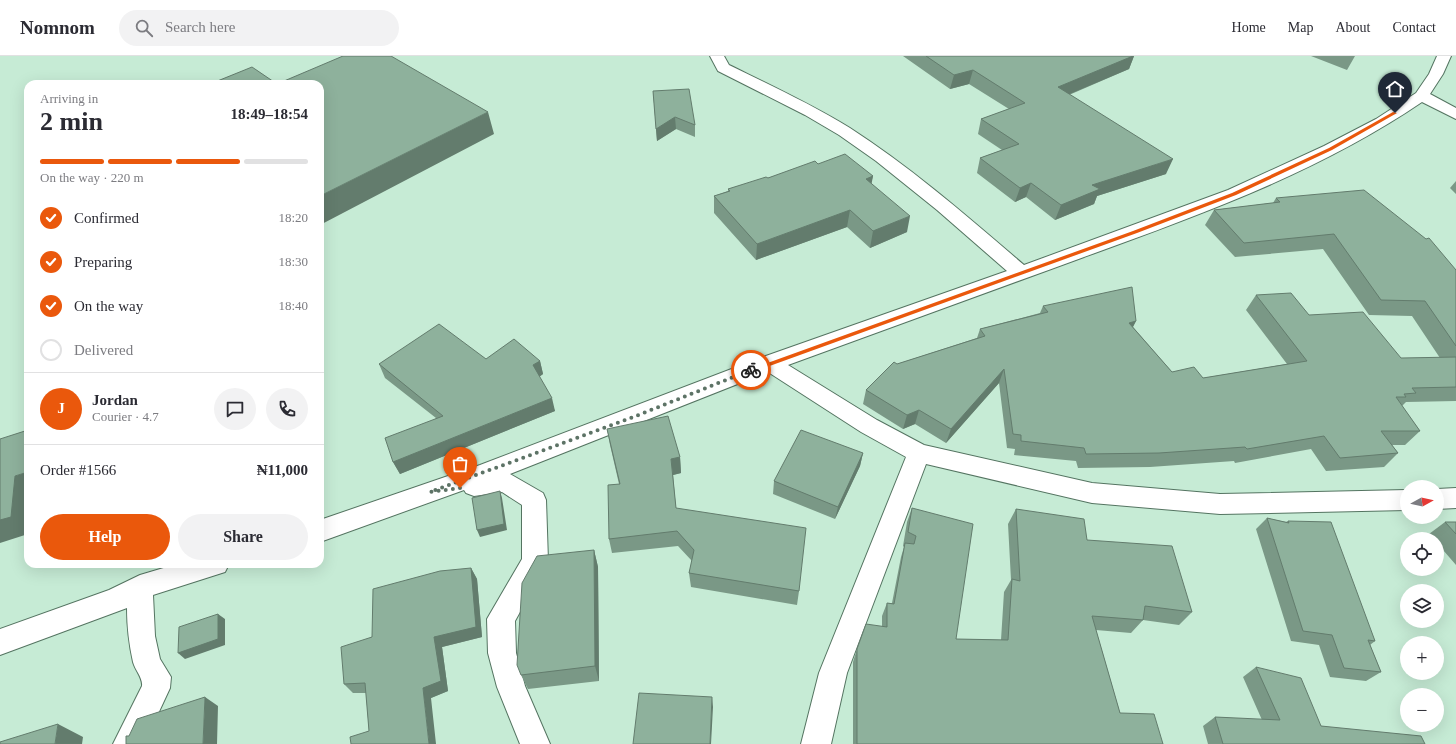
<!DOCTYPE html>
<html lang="en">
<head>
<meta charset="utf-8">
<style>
  :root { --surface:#fff; --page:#f2f2f3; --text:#2b2b33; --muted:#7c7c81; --line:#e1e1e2; --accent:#ea580c }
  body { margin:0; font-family:Georgia,serif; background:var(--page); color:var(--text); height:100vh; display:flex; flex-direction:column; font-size:15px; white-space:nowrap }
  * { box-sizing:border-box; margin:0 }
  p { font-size:13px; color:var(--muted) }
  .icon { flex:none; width:22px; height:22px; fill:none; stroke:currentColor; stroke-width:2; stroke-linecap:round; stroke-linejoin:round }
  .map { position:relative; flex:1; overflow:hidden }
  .details { position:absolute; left:24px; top:24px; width:300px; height:488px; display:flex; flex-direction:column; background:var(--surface); border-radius:12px; box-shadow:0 4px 16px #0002 }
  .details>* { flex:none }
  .needle { width:26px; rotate:82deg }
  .fabs { position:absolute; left:1400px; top:424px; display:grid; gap:8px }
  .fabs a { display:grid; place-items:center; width:44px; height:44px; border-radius:50%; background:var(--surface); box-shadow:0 4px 16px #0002; font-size:20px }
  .pin { position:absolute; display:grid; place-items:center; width:34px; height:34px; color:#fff; margin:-41px -17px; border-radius:50% 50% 50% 0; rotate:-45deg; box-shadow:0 0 4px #0007 }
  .pin .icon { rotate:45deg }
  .courier { position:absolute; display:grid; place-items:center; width:40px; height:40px; margin:-20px; border:3px solid #ea580c; border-radius:50%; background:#fff; color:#222; box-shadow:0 1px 5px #0007 }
  .summary em { font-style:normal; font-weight:600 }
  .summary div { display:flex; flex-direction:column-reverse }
  .summary { display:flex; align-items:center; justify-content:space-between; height:68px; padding:0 16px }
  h1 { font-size:26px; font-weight:600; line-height:30px }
  .bar { display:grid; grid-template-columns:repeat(4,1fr); gap:6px 4px; align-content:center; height:48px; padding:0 16px }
  .bar i { height:5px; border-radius:3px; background:var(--line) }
  .bar .active { background:var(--accent) }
  .bar p { grid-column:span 4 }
  .line { display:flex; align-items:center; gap:10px; padding:0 16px; border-top:1px solid var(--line) }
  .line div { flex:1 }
  .round { display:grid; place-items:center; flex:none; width:42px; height:42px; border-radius:21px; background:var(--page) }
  ol { padding:0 16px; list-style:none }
  li { display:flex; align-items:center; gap:12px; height:44px }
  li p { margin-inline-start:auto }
  li .icon { padding:4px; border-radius:50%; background:var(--accent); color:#fff; stroke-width:4 }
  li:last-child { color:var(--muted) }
  li i { width:22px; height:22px; border:2px solid var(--line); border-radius:50% }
  .cta { display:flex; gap:8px; margin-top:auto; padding:8px 16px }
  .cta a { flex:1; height:46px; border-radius:24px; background:var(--accent); color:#fff; font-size:16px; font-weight:600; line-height:46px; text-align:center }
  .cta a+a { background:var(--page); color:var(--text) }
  header { display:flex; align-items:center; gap:24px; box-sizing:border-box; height:56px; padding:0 20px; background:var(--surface); border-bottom:1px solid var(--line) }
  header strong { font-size:19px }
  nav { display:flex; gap:22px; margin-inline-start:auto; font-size:14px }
  .search { width:280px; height:36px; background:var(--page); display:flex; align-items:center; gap:10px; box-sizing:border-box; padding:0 14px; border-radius:22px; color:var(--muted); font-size:15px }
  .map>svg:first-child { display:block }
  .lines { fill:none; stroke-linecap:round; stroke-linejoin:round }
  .minor-casing { stroke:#547461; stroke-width:2 }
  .minor { fill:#fff; fill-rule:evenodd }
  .wall { fill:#7a9886 }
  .shaded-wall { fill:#637c6d }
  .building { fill:#8eb19c; stroke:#637c6d }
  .route { fill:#ea580c }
  .done { stroke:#5d7366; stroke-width:4; stroke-dasharray:0 7.2 }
</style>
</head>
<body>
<header>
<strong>Nomnom</strong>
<div class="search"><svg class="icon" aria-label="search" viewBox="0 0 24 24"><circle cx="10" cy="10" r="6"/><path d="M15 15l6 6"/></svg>Search here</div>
<nav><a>Home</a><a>Map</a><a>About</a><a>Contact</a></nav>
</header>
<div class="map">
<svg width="1456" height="688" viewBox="0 0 1456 688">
  <rect width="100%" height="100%" fill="#c6ebd5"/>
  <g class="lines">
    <!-- minor casing -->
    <g class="minor-casing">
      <path id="minor" d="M710 0H724L729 9C770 29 811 48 850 72 912 112 968 161 1024 209L1228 134 1324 90 1376 63 1416 37 1429 18 1437 0H1451L1443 18 1430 38 1456 52V63L1422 46C1319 116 1200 159 1084 201 985 237 887 273 788 309L877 364 924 389 1092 427 1220 438 1407 434V454L1220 458 1092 447 926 408 847 617 831 688H801L819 617 906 401 861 376 768 316 510 418 543 437 546 444 548 505 515 565 516 597 525 630 550 688H520L497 631 488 597 487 563 522 503V449L502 436 474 440 466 437 464 434 320 486V464L480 409 763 301 1007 215 937 154 876 105 839 79 805 59 718 15Z
        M1456 432V452L1437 453V433Z
        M177 508H229L225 516 153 539 155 580 160 603 171 621 170 632 144 688H113L142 630C143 622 135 614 133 606 129 588 127 571 127 552L0 599V573L109 534 140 519Z"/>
    </g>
    <!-- minor -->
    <use href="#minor" class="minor"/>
  </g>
  <!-- wall -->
  <path class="wall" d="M903 0H1134L1129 13 1069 39 1166 118 1097 140 1094 148 1055 164 1026 141 1015 146 977 117 980 102 1002 94 978 78 981 63 1009 53 969 28 950 33Z
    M1311 0H1355L1347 14Z
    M653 35 695 69V81L676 73 657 85Z
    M818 108 873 120 871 127 907 176 870 192 847 171 756 204 714 157V140L728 135V133Z
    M1456 125V138L1450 132Z
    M1276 142 1456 214V345L1406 346 1402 350 1420 375 1405 389H1392L1398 397 1384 411 1326 415 1311 393 1235 407 1234 405 1150 411 1078 412 1076 405 1014 399 1015 393 1007 392 999 327 946 387 915 368 903 373 863 348 866 334 897 308 977 282 980 273 1040 257 1043 250 1136 265 1133 271 1172 316 1203 322 1287 308 1246 254 1256 239 1309 259 1401 302H1440L1412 260 1369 259 1323 193 1235 201 1205 169 1214 154 1273 147Z
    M486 303 540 305 543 318 539 321 555 355 400 418 393 406 436 362 385 322 379 308Z
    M607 373 680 401 681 417 673 419 676 452 799 535 797 549 691 531 689 517 692 505 678 490 612 497 609 483 619 428 610 389Z
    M863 397 860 410 835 463 773 438 774 425Z
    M912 452 956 583 1001 584 1004 536 1011 524 1008 468 1016 453 1087 484 1192 556 1179 569 1143 564 1131 577 1096 574 1120 657 1163 688H853V606L857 593 882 570V560L887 547H892L901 501 904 491 903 490 907 466Z
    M1267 462 1286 466 1288 465 1375 585 1370 589 1381 616 1366 625 1330 621 1319 589 1291 585 1256 473Z
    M1445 466H1456V509L1437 487V483H1433L1429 478Z
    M594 494 598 511 599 625 528 633 521 619Z
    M471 512 477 523 482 581 442 591 448 635 431 642 369 675 366 637H353L344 628 372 581Z
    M1256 611 1321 670 1425 688H1208L1203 670 1215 661 1262 664 1243 621Z"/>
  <!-- shaded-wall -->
  <path class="shaded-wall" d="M1133 0H1134L1129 13 1053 45 1058 31Z
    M973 14 969 28 950 33 954 19Z
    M488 56 494 78 320 169V140Z
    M675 61 676 73 657 85 656 73Z
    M1173 103 1166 118 1097 140 1094 148 1055 164 1061 149 1092 129Z
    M873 120 870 136 866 123Z
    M1031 127 1026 141 1015 146 1020 132Z
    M850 154 847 171 756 204 757 188Z
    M910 160 907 176 870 192 873 175Z
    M1136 265 1128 280 1129 267Z
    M540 305 543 318 536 323 533 309Z
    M1004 313 999 327 946 387 951 373Z
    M552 342 555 355 400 418 393 406Z
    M919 354 915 368 903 373 907 359Z
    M863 397 860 410 835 463 838 451Z
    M680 401 681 417 673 419 671 403Z
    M28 416V478L0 487V464L15 420Z
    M500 435 502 442 507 474 480 481 477 474Z
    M594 494 598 511 599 625 595 610Z
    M471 512 477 523 482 581 442 591 448 635 431 642 436 688H429L423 632 434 581Z
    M218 558 225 563V589L185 603 178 597Z
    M205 641 218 650 217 688H203Z
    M712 641 713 651 711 688H710Z
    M58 668 83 681 82 688H55Z"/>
  <!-- building -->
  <path class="building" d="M343 0H391L488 56 320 140V28H210L252 11 277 28Z
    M926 0H1133L1058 31 1173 103 1092 129 1100 133 1061 149 1031 127 1020 132 980 102 1019 88 981 63 1025 47 973 14 954 19Z
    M689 33 695 69 675 61 656 73 653 35Z
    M845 98 873 120 866 123 910 160 873 175 850 154 757 188 714 140 730 135 728 133 766 121 768 122 815 105 818 108Z
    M1364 134 1426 183 1429 182 1456 214V290L1425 245 1381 244 1334 178 1244 187 1214 154 1280 146 1276 142Z
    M1132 231 1136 265 1129 267 1172 316 1194 311 1203 322 1307 305 1256 239 1291 237 1309 259 1363 256 1401 302 1456 301V331L1412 332 1416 337 1404 338 1406 341H1396L1420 375H1381L1398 397 1340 402 1324 380 1247 393 1245 391 1159 397 1086 398 1084 392 1021 385V379L1013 378 1004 313 951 373 919 354 907 359 866 334 894 306 897 308 985 280 980 273 1048 256 1043 250Z
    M439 268 486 303 514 283 540 305 533 309 552 342 393 406 385 382 443 360 379 308Z
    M668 360 680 401 671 403 676 452 806 472 799 535 689 517 694 494 677 475 609 483 608 429 620 428 607 373Z
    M28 374V416L15 420 11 461 0 464V383Z
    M801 374 863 397 838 451 774 425Z
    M500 435 504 468 477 474 472 442Z
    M912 452 973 468 956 583 1008 584 1012 523 1020 525 1016 453 1084 463 1087 484 1172 490 1192 556 1145 550 1143 564 1092 560 1120 657 1154 658 1163 688H857V593L866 568 887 571V547L894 548 905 487 914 488 916 480 908 476Z
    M1267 462 1289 467 1288 465 1331 466 1375 585 1368 584 1381 616 1344 612 1332 579 1303 575Z
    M1445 466H1456V478Z
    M594 494 595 610 521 619 517 609 522 527 537 500Z
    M471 512 476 571 434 581 441 625 423 632 429 688H351L350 681 369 675 365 627 344 628 341 591 372 581 373 533 440 515Z
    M218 558V583L178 597 179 571Z
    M1256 611 1301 622 1321 670 1421 680 1425 688H1223L1215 661 1280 664Z
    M639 637 712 641 710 688H633Z
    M205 641 203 688H126V680H129L137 663Z
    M58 668 55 688H0V686Z"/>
  <!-- route -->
  <path class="route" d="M1393 56 1397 57 1332 94 1236 139 1137 177 753 316 748 314 1133 175 1232 137 1329 92Z"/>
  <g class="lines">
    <!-- done -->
    <path class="done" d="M460 432 430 436 631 362 751 314"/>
  </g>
</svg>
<div class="fabs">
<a><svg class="needle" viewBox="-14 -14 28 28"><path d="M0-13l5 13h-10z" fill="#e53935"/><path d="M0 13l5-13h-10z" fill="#7c7c81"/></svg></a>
<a><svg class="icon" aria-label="locate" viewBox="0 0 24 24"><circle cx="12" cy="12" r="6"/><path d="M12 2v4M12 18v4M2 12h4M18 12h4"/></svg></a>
<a><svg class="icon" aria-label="layers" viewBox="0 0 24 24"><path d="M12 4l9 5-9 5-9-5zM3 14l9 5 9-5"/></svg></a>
<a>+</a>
<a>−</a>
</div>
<div class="pin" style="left:460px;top:432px;background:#ea580c"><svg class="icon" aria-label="bag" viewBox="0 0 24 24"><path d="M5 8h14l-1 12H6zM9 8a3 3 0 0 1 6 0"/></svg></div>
<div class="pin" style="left:1395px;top:57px;background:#1f2937"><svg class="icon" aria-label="home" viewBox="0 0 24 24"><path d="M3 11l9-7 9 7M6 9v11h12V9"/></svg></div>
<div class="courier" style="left:751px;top:314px"><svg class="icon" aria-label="bike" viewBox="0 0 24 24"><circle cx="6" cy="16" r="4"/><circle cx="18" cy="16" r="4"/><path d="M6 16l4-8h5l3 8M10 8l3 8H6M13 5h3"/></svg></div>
<section class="details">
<div class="summary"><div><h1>2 min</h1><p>Arriving in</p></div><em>18:49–18:54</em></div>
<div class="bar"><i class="active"></i><i class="active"></i><i class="active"></i><i></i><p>On the way · 220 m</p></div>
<ol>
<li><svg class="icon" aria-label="check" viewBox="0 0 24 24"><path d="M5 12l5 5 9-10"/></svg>Confirmed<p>18:20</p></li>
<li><svg class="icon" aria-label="check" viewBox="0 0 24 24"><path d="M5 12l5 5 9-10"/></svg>Preparing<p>18:30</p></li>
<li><svg class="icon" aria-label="check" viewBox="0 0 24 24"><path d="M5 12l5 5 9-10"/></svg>On the way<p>18:40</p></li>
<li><i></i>Delivered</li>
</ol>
<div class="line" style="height:72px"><b class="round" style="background:var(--accent);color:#fff">J</b><div><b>Jordan</b><p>Courier · 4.7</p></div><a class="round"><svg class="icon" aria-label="chat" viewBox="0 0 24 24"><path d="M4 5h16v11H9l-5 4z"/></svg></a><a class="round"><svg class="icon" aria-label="phone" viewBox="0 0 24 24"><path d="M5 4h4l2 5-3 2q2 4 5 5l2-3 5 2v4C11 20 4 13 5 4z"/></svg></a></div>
<div class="line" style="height:52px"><div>Order #1566</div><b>₦11,000</b></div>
<div class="cta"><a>Help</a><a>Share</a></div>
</section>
</div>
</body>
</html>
